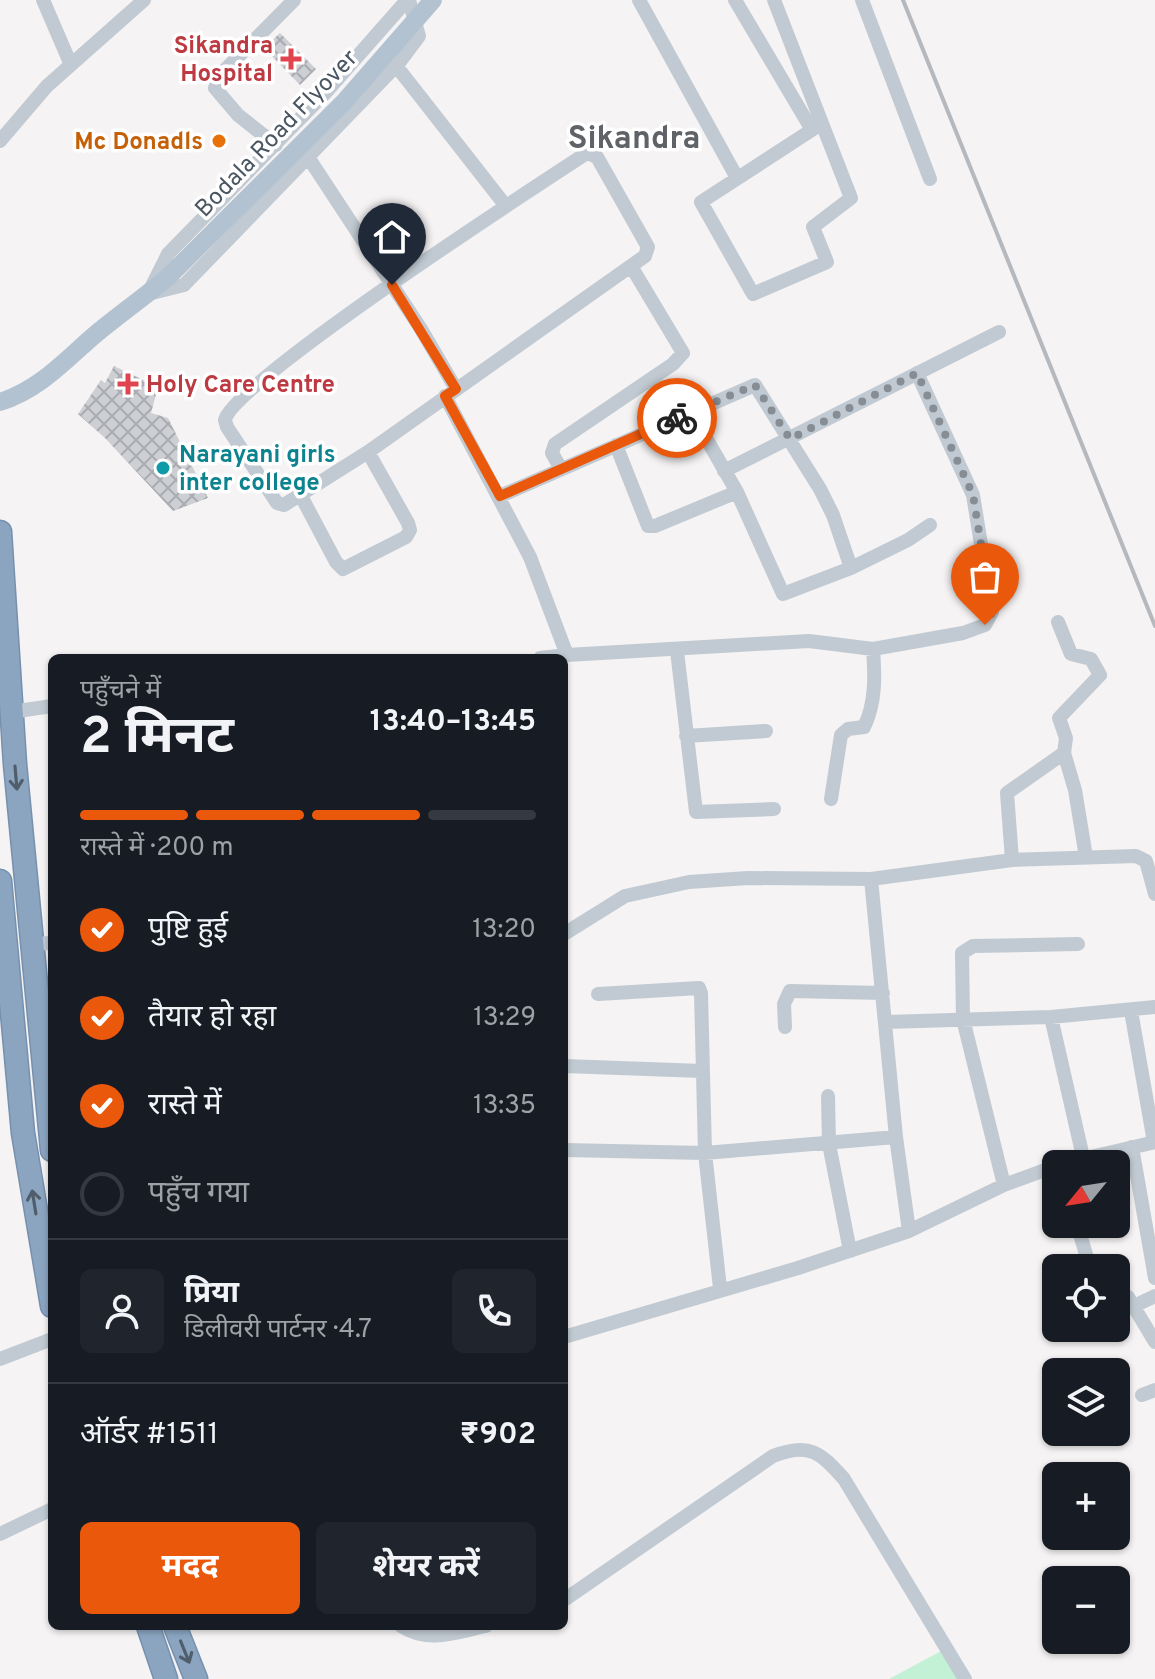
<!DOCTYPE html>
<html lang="hi">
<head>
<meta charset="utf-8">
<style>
  :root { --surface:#171b24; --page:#20242c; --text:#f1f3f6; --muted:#9ea1a6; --line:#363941; --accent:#ea580c }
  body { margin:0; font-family:Overpass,"Noto Sans Devanagari",sans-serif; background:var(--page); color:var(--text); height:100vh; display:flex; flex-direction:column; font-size:30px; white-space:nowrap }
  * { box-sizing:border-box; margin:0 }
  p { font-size:26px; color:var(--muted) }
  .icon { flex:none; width:44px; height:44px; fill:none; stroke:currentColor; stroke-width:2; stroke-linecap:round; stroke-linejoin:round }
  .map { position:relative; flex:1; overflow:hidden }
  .details { position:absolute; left:48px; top:654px; width:520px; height:976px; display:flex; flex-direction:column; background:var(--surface); border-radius:12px; box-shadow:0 2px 6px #0004 }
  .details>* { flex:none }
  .needle { width:52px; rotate:240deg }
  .buttons { position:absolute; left:1042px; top:1150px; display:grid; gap:16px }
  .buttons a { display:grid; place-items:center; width:88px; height:88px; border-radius:12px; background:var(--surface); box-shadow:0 2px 6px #0004; font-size:40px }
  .pin { position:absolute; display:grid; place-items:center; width:68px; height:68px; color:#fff; margin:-82px -34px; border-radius:50% 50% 50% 0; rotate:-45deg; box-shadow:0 0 8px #0007 }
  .pin .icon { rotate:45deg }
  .courier { position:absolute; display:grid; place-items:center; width:80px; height:80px; margin:-40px; border:6px solid #ea580c; border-radius:50%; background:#fff; color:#222; box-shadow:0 2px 10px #0007 }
  .headline em { font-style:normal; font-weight:700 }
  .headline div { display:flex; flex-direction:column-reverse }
  .headline { display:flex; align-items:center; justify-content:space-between; height:136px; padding:0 32px }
  h1 { font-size:52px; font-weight:700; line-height:60px }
  .bar { display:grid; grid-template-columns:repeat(4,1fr); gap:12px 8px; align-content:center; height:96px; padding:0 32px }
  .bar i { height:10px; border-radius:6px; background:var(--line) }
  .bar .active { background:var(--accent) }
  .bar p { grid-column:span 4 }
  .line { display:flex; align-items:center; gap:20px; padding:0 32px; border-top:2px solid var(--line) }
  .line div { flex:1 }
  .round { display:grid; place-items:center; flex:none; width:84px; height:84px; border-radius:12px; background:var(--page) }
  ol { padding:0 32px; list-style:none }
  li { display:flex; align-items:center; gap:24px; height:88px }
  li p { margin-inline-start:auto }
  li .icon { padding:8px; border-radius:50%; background:var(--accent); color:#fff; stroke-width:4 }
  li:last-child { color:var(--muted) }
  li i { width:44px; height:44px; border:4px solid var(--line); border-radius:50% }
  .action { display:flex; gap:16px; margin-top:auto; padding:16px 32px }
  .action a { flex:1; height:92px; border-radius:12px; background:var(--accent); color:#fff; font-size:32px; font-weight:700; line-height:92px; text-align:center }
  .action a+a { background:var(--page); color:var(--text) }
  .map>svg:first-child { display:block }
  .garden { fill:#c3f1d5 }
  .building { fill:url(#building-cross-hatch) }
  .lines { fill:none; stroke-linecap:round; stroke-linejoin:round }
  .highway-casing { stroke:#7690ad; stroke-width:25 }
  .minor { stroke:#c1cad2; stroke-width:14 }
  .major { stroke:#b3c2d1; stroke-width:18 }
  .highway { stroke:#8ba5c1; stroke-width:22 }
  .rail { stroke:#b5b8bd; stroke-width:4 }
  .major-bridge { stroke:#b3c2d1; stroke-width:18 }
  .oneway { stroke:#505e6b }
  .done { stroke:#868d94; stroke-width:8; stroke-dasharray:0 14.4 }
  .route { stroke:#ea580c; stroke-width:10 }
  .health-dot { fill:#e0444e; stroke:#fff; stroke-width:3 }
  .food-dot { fill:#e8710a; stroke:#fff; stroke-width:3 }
  .culture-dot { fill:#0f9aa8; stroke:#fff; stroke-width:3 }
  .labels { text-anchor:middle; stroke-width:7; stroke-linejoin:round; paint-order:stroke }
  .health-label { font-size:24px; font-weight:bold; fill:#be3a42; stroke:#fff; text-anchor:end }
  .street-label { font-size:24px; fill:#4a5661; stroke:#fff }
  .food-label { font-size:24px; font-weight:bold; fill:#c56008; stroke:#fff; text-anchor:end }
  .culture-label { font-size:24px; font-weight:bold; fill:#0d838f; stroke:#fff; text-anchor:start }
  .district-label { font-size:32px; font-weight:bold; fill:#5f6368; stroke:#fff }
</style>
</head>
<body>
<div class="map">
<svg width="1155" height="1679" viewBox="0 0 1155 1679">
  <defs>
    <pattern id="building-cross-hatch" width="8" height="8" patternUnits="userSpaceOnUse" patternTransform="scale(2)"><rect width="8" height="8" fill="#cdcfd5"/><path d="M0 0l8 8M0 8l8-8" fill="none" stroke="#a8abb0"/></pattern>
  </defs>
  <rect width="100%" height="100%" fill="#f5f3f3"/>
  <!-- garden -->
  <path class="garden" d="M943 1650 958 1679H889Z"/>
  <!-- building -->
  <path class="building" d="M280 33 316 69 300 85 264 48Z
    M114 366 158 387 151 413 168 418 208 498 173 511 105 438 78 414 101 380 105 383Z"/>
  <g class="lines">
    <!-- highway casing -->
    <g class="highway-casing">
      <path id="highway" d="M0 532 15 764 52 1150
        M0 881 23 1133 52 1306
        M148 1626 166 1679
        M175 1626 196 1679"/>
    </g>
    <!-- minor -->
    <path class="minor" d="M43 0 71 65
      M639 0 736 176
      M735 0 812 130
      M774 0 851 198 813 227 827 262 753 294 701 202 821 124
      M862 0 930 179
      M390 58 505 205
      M0 141 47 86 144 0
      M276 145 238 115 215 88 221 74 294 0
      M587 153 597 157 648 247 645 256 368 452 284 505 277 503 227 427 225 420C232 383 538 185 587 153Z
      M308 157 421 329 456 389
      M151 288 168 254 326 92 407 0
      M148 294 184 285 398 64 419 36 409 0
      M445 396 530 557 567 655 540 658
      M691 412 737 492 783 594 851 568
      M616 445 648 526H655L737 492
      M561 469 552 453 555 444 673 364 683 353 631 266
      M724 471 999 332
      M300 494 336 562 343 569 406 537 410 530 408 523 368 452
      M500 496 755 385 820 489 833 515 851 568 908 540 930 525
      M677 651 696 812 774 809
      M567 655 809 641 873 649 963 633 985 625 992 612 973 495 917 373
      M11 712 52 706
      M686 736 766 731
      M1064 753 1075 790 1086 857
      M831 799 841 735 848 729 864 727C876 703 875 675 873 649
      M1012 860 1007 793 1064 753 1066 738 1059 718 1100 675 1091 659 1071 654 1058 622
      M871 879 896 1137 909 1231
      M564 934 625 896 689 882 748 878 871 879 1012 860 1136 856 1146 861 1155 894
      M31 944 52 943
      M598 994 699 988 701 993 705 1153 720 1288
      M1131 1011 1154 1142
      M1051 1017 1083 1157
      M886 1022 1051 1017 1155 1007
      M785 1027 784 1004 790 991 883 993
      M564 1066 702 1071
      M828 1096 829 1144 850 1251
      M1132 1147 1155 1278
      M564 1150 705 1153 896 1137
      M1061 1164 1155 1142
      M1056 1166 1004 1185 963 1019 962 953 973 946 1078 944
      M1077 1224 1090 1268
      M1116 1297H1128L1155 1342
      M1134 1306 1155 1296
      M564 1337 798 1268 909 1231 1004 1185
      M0 1359 52 1339
      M1142 1395 1155 1390
      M0 1534 52 1509
      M564 1600 773 1456C809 1442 820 1452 844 1479L965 1679
      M401 1626C428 1644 457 1632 486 1626"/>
    <!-- major -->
    <path class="major" d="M0 402C41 389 66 359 97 333 120 314 144 297 167 278"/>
    <!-- highway -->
    <use href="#highway" class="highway"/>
    <!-- rail -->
    <path class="rail" d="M903 0 1155 626"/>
    <!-- major-bridge -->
    <path class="major-bridge" d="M167 278 344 102 433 0"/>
  </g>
  <!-- one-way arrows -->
  <defs><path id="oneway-shaft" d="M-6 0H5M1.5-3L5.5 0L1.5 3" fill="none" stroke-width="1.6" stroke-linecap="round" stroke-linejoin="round" transform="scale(2)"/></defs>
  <g class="oneway">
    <use href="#oneway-shaft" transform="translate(16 778) rotate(85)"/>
    <use href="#oneway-shaft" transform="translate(34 1202) rotate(-99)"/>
    <use href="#oneway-shaft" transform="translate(185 1652) rotate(68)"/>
  </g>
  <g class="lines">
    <!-- done -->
    <path class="done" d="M677 418 755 385 790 439 917 373 973 495 992 612 985 625"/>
    <!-- route -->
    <path class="route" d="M392 285 456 389 445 396 500 496 677 418"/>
  </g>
  <!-- markers -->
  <g class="health-dot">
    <path d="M287 47h8v8h8v8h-8v8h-8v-8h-8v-8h8z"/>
    <path d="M124 372h8v8h8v8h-8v8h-8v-8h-8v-8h8z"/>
  </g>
  <circle class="food-dot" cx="219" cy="141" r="8"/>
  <circle class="culture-dot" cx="163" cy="468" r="8"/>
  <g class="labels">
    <!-- health labels -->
    <g class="health-label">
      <text x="273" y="53">Sikandra<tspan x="273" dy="28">Hospital</tspan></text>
      <text x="146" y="392" text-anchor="start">Holy Care Centre</text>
    </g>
    <!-- street labels -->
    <g class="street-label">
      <text transform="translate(276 133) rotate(-46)" y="8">Bodala Road Flyover</text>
    </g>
    <!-- food labels -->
    <g class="food-label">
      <text x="203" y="149">Mc Donadls</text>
    </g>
    <!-- culture labels -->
    <g class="culture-label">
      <text x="179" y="462">Narayani girls<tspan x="179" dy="28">inter college</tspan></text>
    </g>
    <!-- district labels -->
    <g class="district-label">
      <text x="634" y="148">Sikandra</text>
    </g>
  </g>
</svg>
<div class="buttons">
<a><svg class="needle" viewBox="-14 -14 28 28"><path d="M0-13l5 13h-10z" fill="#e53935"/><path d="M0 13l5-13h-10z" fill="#9ea1a6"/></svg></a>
<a><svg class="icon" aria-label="locate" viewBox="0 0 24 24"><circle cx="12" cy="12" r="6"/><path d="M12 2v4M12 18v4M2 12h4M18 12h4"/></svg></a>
<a><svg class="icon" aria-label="layers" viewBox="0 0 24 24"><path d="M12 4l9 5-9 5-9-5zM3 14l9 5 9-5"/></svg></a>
<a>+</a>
<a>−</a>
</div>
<div class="pin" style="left:985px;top:625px;background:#ea580c"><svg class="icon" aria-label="bag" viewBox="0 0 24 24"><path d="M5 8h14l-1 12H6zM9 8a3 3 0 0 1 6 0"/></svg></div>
<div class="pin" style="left:392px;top:285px;background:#1f2937"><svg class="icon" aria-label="home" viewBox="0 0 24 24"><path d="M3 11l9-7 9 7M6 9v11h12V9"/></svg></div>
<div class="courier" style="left:677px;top:418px"><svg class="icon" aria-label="bike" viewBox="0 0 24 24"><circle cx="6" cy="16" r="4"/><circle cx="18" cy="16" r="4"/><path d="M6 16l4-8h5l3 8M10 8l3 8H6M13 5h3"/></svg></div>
<section class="details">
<div class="headline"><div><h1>2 मिनट</h1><p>पहुँचने में</p></div><em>13:40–13:45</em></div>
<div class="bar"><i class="active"></i><i class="active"></i><i class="active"></i><i></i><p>रास्ते में · 200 m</p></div>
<ol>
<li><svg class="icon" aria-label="check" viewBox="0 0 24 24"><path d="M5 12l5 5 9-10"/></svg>पुष्टि हुई<p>13:20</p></li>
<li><svg class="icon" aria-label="check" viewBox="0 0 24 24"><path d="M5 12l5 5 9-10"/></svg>तैयार हो रहा<p>13:29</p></li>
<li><svg class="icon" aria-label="check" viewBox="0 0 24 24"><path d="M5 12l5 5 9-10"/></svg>रास्ते में<p>13:35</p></li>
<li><i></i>पहुँच गया</li>
</ol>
<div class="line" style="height:144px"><a class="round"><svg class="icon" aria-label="person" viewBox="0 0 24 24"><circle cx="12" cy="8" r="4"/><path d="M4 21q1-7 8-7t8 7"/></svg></a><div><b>प्रिया</b><p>डिलीवरी पार्टनर · 4.7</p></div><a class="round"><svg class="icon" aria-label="phone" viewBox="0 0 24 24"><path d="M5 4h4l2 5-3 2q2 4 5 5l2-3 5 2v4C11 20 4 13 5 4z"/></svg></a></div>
<div class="line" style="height:104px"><div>ऑर्डर #1511</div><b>₹902</b></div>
<div class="action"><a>मदद</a><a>शेयर करें</a></div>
</section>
</div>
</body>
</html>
